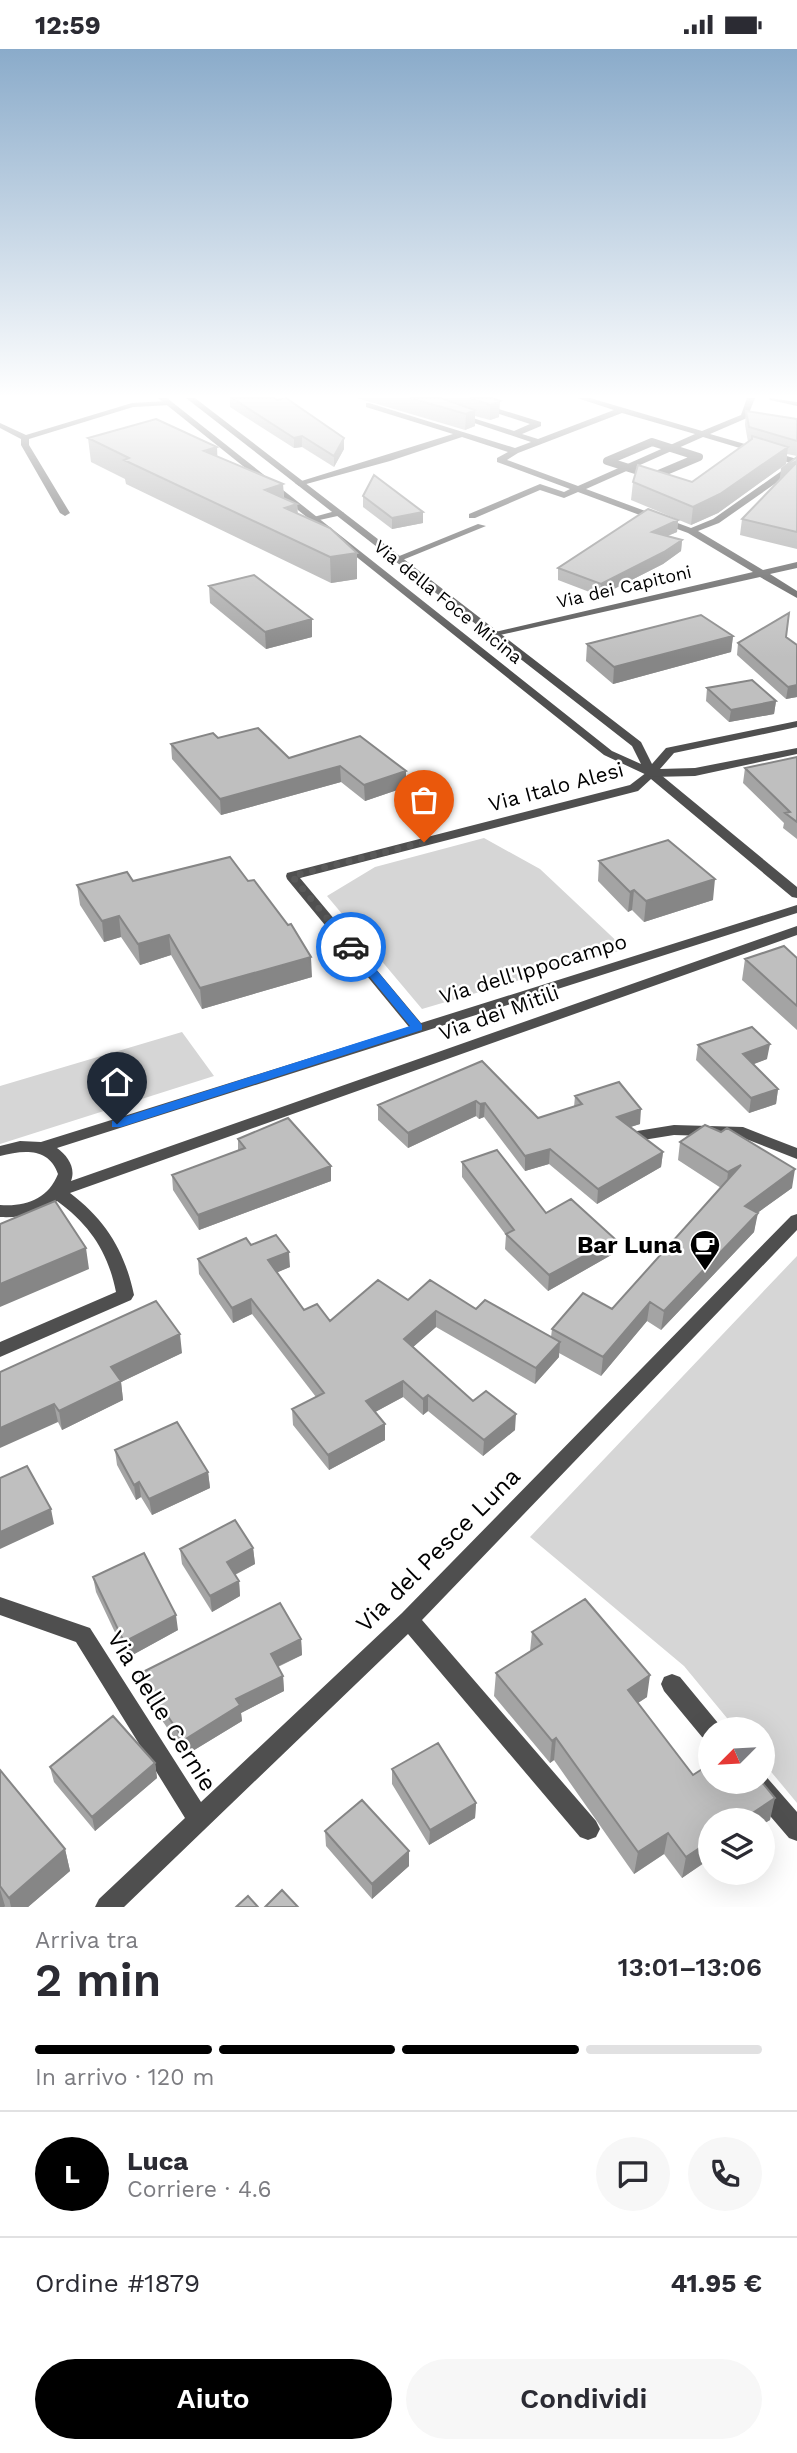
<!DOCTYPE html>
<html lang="it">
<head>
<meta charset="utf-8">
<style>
  :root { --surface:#fff; --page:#f7f7f7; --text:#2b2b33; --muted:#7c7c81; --line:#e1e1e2; --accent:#000 }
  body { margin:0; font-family:"Work Sans",sans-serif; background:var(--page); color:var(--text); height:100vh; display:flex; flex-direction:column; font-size:26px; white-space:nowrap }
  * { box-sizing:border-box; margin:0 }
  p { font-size:23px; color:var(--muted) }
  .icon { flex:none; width:38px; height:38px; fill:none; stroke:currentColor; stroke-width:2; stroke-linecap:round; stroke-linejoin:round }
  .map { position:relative; height:1858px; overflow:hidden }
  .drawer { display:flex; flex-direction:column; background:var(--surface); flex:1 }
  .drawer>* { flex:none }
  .needle { width:46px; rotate:246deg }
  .tools { position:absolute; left:698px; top:1668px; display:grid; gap:14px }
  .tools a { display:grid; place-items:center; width:77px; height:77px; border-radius:50%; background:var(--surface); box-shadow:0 7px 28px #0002; font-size:35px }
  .pin { position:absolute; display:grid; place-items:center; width:60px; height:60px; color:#fff; margin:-72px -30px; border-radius:50% 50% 50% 0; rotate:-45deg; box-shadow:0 0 7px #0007 }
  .pin .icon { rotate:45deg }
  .courier { position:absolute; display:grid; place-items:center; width:70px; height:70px; margin:-35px; border:5px solid #1a73e8; border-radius:50%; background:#fff; color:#222; box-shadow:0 2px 9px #0007 }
  .overview em { font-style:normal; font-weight:600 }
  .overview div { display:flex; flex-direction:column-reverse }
  .overview { display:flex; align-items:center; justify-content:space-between; height:119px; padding:0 35px }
  h1 { font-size:46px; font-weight:600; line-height:52px }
  .bar { display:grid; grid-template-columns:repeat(4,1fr); gap:10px 7px; align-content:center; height:84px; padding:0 35px }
  .bar i { height:9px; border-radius:5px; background:var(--line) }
  .bar .on { background:var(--accent) }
  .bar p { grid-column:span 4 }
  .line { display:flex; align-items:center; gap:18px; padding:0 35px; border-top:2px solid var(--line) }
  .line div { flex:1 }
  .round { display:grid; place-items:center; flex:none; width:74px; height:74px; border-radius:37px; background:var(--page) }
  .cta { display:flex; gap:14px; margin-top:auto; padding:14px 35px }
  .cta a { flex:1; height:80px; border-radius:42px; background:var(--accent); color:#fff; font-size:28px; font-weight:600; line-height:80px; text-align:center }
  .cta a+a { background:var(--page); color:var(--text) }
  .status { display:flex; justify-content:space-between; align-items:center; height:49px; padding:0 35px; background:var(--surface); direction:ltr }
  .status svg { height:19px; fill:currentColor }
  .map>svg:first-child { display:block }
  .green { fill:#d6d6d6 }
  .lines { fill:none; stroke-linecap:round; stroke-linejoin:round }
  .service { stroke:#4f4f4f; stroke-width:8 }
  .minor { fill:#4f4f4f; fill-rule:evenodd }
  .tertiary { fill:#4f4f4f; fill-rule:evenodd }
  .wall { fill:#a4a4a4 }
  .shaded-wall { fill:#868686 }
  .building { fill:#bfbfbf; stroke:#868686; stroke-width:2 }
  .route { fill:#1a73e8 }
  .done { stroke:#595959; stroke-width:7; stroke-dasharray:0 12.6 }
  .labels { text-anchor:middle; stroke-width:5; stroke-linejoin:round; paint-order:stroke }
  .far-street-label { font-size:18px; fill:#000; stroke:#fff }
  .street-label { font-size:21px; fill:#000; stroke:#fff }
  .near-poi-label { font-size:24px; font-weight:bold; fill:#000; stroke:#fff; text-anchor:end }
  .near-street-label { font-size:24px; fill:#000; stroke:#fff }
</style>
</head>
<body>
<div class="status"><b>12:59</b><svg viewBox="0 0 49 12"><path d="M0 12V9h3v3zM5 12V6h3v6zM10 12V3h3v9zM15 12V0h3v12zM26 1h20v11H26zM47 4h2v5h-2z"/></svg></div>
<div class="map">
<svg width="797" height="1858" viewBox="0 0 797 1858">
  <rect width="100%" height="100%" fill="#fff"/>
  <!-- green -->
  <path class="green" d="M484 789 540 820 625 900 422 960 327 847 375 818Z
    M182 983 214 1027 0 1095V1037Z
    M797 1207V1754L763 1713V1680H736L684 1617 530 1488Z"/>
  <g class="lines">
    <!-- service -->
    <path class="service" d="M652 393 699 408 654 427 607 412Z"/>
    <!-- minor -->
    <path class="minor" d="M450 349H463L541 373V377L522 385 538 390 614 361 577 349H590L702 382 741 366 747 349H755L747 369 710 385 797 410V416L703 388 586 440 691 479 713 470 790 416H796V420L719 474 698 482 763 521 797 513V519L770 525 797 542V549L760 528 491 588V584L495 583 753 523 688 484 578 443 564 449 540 441 475 469H469V465L540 435 564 443 570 440 497 413V409L508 403 462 388 390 412 299 437 295 434 453 385 366 358V354H369L515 399 531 393 453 367 460 365 514 382 530 375ZM622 364 695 385 578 437 507 411 518 404Z
      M769 349 797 353V357L770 351Z
      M167 352H170V356L133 358 29 390V396L70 464 65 467 60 464 21 396V390L0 379V374L26 386 132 354Z
      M339 461 344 464 342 466 315 472 310 469Z
      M478 475 486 477 400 512 392 510Z
      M651 720 655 721 797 838V849L792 848 651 730 638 742 300 829 421 974 797 856V864L57 1099C68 1107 76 1119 71 1132L797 877V886L70 1144C106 1171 125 1203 134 1246L131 1251 0 1308V1293L116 1243C108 1203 90 1176 57 1152 41 1165 21 1169 0 1168V1156C26 1158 48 1150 58 1125 49 1098 23 1101 0 1107V1097L20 1092 41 1093 409 978 287 830 286 827 287 824 630 736Z
      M674 1076 743 1078 797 1099V1110L741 1088 674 1086 643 1091 637 1090 635 1086 637 1082Z
      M797 1165V1181L422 1571 596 1772 600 1780 596 1788 588 1791 580 1788 408 1585 124 1858H95L99 1850 185 1769 76 1593 0 1566V1548L90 1579 201 1753 402 1564 791 1167Z
      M672 1625 680 1628 718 1674 721 1680H710V1691L702 1688 664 1642 661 1635 664 1628Z
      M763 1724 797 1763V1792L789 1789 747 1740 744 1732H763Z"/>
    <!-- tertiary -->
    <path class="tertiary" d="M158 349H167L612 702 641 715 632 697 186 349H195L641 693 652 715 666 699 797 672V678L674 704 660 720 695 719 797 699V705L695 727 651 728 604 706Z"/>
  </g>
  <!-- wall -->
  <path class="wall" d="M230 349H274L344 400 334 418 302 398 294 399 230 358Z
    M357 349H492L499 368 490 371 475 367V377L465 381Z
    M746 362 797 370V407L787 405 786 415 718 464 691 476 631 451 633 433H692L748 393 745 376Z
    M88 389 217 398V407L283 435 284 449 297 455 298 465 357 504V530L331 534 126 435 125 430 91 413Z
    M797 408V500L740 486 742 470 780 431Z
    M363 447 423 474 392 480 363 458Z
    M678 471 677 483 667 487 682 491 681 502 663 515 600 547 558 531V519Z
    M209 537 312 570V588L266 600 210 554Z
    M733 587 731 603 613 635 586 612 587 595Z
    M786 588 797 596V648L786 650 737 606 738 594Z
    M707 639 776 652 774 665 729 673 706 652Z
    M360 687 406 738 365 752 341 733 221 766 172 710 171 695 218 689 289 709Z
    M797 708V790L783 779 784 774 743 734 745 719Z
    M599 812 713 851 644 873 632 861 628 863 598 832Z
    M133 832 312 928 202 960 171 906 140 916 121 888 104 893 80 856 77 836Z
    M797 909V981L742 931 745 910Z
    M698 996 767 1010 753 1015 778 1040 776 1055 749 1064 696 1011Z
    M482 1012 538 1069 574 1058 575 1047 640 1075 630 1078 663 1103 661 1118 597 1155 549 1115 525 1122 484 1068 479 1070 476 1067 408 1099 378 1071V1056Z
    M238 1090 331 1117V1132L199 1181 173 1141 172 1126 238 1102Z
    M680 1093 792 1139 757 1164 754 1183 661 1281 647 1272 601 1327 559 1304V1308L535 1335 436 1278 413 1298 473 1352 515 1381 483 1407 428 1362 423 1366 403 1348 375 1363 385 1375V1391L329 1421 293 1376 292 1360 316 1348 252 1265 233 1274 199 1225 198 1210 251 1196 290 1218 277 1223 304 1261 330 1272 408 1251 476 1260 551 1288 552 1280 612 1260 721 1139 678 1111Z
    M462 1113 546 1164 615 1190 613 1205 548 1242 505 1200 506 1186 462 1128Z
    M182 1304 121 1333 123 1351 62 1381 58 1373 0 1323Z
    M115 1401 208 1423 210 1439 152 1466 141 1448 136 1451 117 1416Z
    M253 1499 255 1515 235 1526 239 1532 240 1547 212 1563 182 1515 180 1500Z
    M93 1528 178 1581 127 1609 96 1543Z
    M532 1583 647 1648 638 1654 693 1726 770 1771 763 1775V1771L682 1829 664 1805 634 1825 554 1711 550 1714 494 1647 496 1624 530 1602Z
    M301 1590 302 1606 278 1618 283 1627 284 1642 241 1664 242 1672 186 1706 141 1641 139 1625Z
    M155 1714 157 1729 95 1782 54 1733 50 1718Z
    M392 1720 476 1754 475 1769 429 1796 392 1735Z
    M0 1721 65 1800 70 1822 28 1858H0Z
    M325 1782 409 1802V1817L372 1850 326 1797Z"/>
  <!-- shaded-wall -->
  <path class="shaded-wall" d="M500 352 499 368 490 371V356Z
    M475 361V377L465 381 466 365Z
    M302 387V398L294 399V389Z
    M344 389V400L334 418V407Z
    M217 398 218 422 204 402Z
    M788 398 786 415 718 464 691 476 693 458Z
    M797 412 779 435 781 420Z
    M283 435 284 460 265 441Z
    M297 455 298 480 285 459Z
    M423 463V474L392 480V469Z
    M678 471 677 483 651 494 652 483Z
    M682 491 681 502 663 515 600 547 601 535Z
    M357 504V530L331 534 330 508Z
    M312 570V588L266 600 265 583Z
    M733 587 731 603 613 635 614 618Z
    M797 636V648L786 650 788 638Z
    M776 652 774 665 729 673 731 661Z
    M340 717 341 733 221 766 220 750Z
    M406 722V738L365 752 364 736Z
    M715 830 713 851 644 873 646 852Z
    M634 841 632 861 628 863 630 843Z
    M119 867 121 888 104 893 102 872Z
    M169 886 171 906 140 916 138 895Z
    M311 908 312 928 202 960 200 939Z
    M770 995 767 1010 741 1020 743 1005Z
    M778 1040 776 1055 749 1064 751 1049Z
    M476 1052V1067L408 1099V1084Z
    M485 1054 484 1068 479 1070 480 1055Z
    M641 1060 640 1075 615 1083 617 1068Z
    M550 1100 549 1115 525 1122V1107Z
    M663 1103 661 1118 597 1155 598 1140Z
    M741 1116 726 1142 728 1123Z
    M331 1117V1132L199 1181 198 1166Z
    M795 1120 792 1139 742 1175 745 1157Z
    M758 1164 754 1183 661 1281 664 1262Z
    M615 1190 613 1205 548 1242 549 1226Z
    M86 1199 89 1220 0 1258V1235Z
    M289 1203 290 1218 269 1227 268 1211Z
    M251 1250 252 1265 233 1274 232 1259Z
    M650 1253 647 1272 601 1327 603 1308Z
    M436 1262V1278L404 1306V1290Z
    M180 1285 182 1304 121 1333 123 1351 62 1381 59 1362 111 1318Z
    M560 1293 559 1308 535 1335 536 1319Z
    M403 1332V1348L366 1368V1352Z
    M428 1346V1362L423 1366V1350Z
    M54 1355 58 1373 0 1399V1379Z
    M516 1365 515 1381 483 1407 484 1391Z
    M385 1375V1391L329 1421 328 1406Z
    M208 1423 210 1439 152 1466 149 1450Z
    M139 1433 141 1448 136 1451 134 1436Z
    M51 1460 54 1475 0 1500V1483Z
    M253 1499 255 1515 228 1529 227 1513Z
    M239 1532 240 1547 212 1563 210 1547Z
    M176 1566 178 1581 127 1609 124 1593Z
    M301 1590 302 1606 272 1620 271 1605Z
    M650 1626 647 1648 624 1663 628 1641Z
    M283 1627 284 1642 241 1664 242 1672 186 1706 184 1691 236 1650Z
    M556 1689 554 1711 550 1714 552 1692Z
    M155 1714 157 1729 95 1782 92 1768Z
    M775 1749 770 1771 763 1775V1771H742Z
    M476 1754 475 1769 429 1796 430 1781Z
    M668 1784 664 1805 634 1825 638 1803Z
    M710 1792V1810L682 1829 686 1808Z
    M65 1800 70 1822 28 1858H11L9 1849Z
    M409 1802V1817L372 1850V1835Z
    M0 1840 5 1857 4 1858H0Z"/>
  <!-- building -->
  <path class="building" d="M232 349H274L277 351 286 349 344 389 334 407 302 387 294 389Z
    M410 349H441L475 361 466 365Z
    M470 349H492L500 352 490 356Z
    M746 362 797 370V392L749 378Z
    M156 370 217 398 204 402 283 435 265 441 297 455 285 459 330 479 357 504 330 508 124 411 129 409 88 389Z
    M752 387 788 398 720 445 693 458 633 433 638 416 692 433 752 390Z
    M797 408V412L781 420Z
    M797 413V483L742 470Z
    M374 426 423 463 392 469 363 447Z
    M648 460 678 471 652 483 682 491 664 503 601 535 558 519Z
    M254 526 312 570 265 583 209 537Z
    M789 564 786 588 797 596V636L788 638 738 594Z
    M701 566 733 587 614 618 587 595Z
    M752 631 776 652 731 661 707 639Z
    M258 679 289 709 360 687 406 722 364 736 340 717 220 750 171 695 213 684 218 689Z
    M797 708V773L785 764 790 763 745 719Z
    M668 791 715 830 646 852 634 841 630 843 599 812Z
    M230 808 248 832 254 831 288 876 291 875 311 908 200 939 169 886 138 895 119 867 102 872 77 836 127 823 133 832Z
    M784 897 797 909V957L745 910Z
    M752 978 770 995 743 1005 778 1040 751 1049 698 996Z
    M482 1012 538 1069 582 1055 575 1047 619 1033 641 1060 617 1068 663 1103 598 1140 550 1100 525 1107 485 1054 480 1055 476 1052 408 1084 378 1056Z
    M288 1069 331 1117 198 1166 172 1126 245 1099 238 1090Z
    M705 1076 721 1083 727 1079 795 1120 745 1157 758 1164 664 1262 650 1253 603 1308 552 1280 583 1244 612 1260 741 1116 728 1123 680 1093Z
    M497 1101 546 1164 571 1150 615 1190 549 1226 506 1185 514 1181 462 1113Z
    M55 1152 86 1199 0 1235V1175Z
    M276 1186 289 1203 268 1211 304 1261 317 1255 330 1272 378 1231 408 1251 430 1231 476 1260 485 1251 560 1293 536 1319 436 1262 404 1290 473 1352 486 1342 516 1365 484 1391 428 1346 423 1350 403 1332 366 1352 385 1375 328 1406 292 1360 324 1344 251 1250 232 1259 198 1210 246 1189 251 1196Z
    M156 1252 180 1285 111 1318 121 1332 59 1362 54 1355 0 1379V1323Z
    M177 1373 208 1423 149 1450 139 1433 134 1436 115 1401Z
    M27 1417 51 1460 0 1483V1429Z
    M235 1471 253 1499 227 1513 239 1532 210 1547 180 1500Z
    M144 1504 176 1566 124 1593 93 1528Z
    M585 1550 650 1626 628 1641 693 1726 710 1715V1732H761L775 1749 742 1771H710V1792L686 1808 668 1784 638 1803 556 1689 552 1692 496 1624 542 1595 532 1583Z
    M280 1554 301 1590 271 1605 283 1627 236 1650 240 1656 184 1691 139 1625Z
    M113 1667 155 1714 92 1768 50 1718Z
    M438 1694 476 1754 430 1781 392 1720Z
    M0 1721 65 1800 9 1849 0 1837Z
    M362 1751 409 1802 372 1835 325 1782Z
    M282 1841 298 1858H265Z
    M248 1847 258 1858H236Z"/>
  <!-- sky -->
  <linearGradient id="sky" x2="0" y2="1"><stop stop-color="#8aabca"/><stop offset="0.57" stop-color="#fff"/><stop offset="1" stop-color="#fff" stop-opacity="0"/></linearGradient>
  <rect width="797" height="609" fill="url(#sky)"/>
  <!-- route -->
  <path class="route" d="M347 895H355L422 976V981L121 1078H112V1072L410 977 347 900Z"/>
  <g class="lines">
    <!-- done -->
    <path class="done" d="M351 898 292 827 424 793"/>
  </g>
  <!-- icons -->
  <defs>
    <g id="cafe-pin" transform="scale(1.575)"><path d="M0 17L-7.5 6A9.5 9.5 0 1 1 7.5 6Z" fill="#000" stroke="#fff"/><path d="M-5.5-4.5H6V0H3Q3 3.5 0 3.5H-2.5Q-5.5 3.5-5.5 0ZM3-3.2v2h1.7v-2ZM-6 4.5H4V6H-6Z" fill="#fff"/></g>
  </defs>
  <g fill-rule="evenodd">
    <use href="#cafe-pin" x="705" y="1196"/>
  </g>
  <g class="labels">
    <!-- far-street labels -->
    <g class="far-street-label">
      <text transform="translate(624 538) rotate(-13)" y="6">Via dei Capitoni</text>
      <text transform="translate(448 553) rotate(39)" y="6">Via della Foce Micina</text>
    </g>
    <!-- street labels -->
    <g class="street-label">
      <text transform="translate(556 738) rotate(-15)" y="7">Via Italo Alesi</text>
      <text transform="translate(533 920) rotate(-17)" y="7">Via dell'Ippocampo</text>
      <text transform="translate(499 964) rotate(-20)" y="7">Via dei Mitili</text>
    </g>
    <!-- near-poi labels -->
    <g class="near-poi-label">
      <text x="682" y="1204">Bar Luna</text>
    </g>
    <!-- near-street labels -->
    <g class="near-street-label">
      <text transform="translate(438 1501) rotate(-45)" y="8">Via del Pesce Luna</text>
      <text transform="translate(162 1662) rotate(58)" y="8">Via delle Cernie</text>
    </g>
  </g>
</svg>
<div class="tools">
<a><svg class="needle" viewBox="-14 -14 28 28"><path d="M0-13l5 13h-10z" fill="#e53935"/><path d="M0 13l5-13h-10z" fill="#7c7c81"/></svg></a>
<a><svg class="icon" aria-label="layers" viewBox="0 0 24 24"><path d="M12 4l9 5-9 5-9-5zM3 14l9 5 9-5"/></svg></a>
</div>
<div class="pin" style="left:424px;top:793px;background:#ea580c"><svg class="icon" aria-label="bag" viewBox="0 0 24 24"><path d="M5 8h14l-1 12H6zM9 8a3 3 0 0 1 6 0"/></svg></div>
<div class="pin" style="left:117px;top:1075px;background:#1f2937"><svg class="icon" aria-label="home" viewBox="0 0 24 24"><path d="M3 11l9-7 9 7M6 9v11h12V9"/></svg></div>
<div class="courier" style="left:351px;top:898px"><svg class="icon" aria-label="car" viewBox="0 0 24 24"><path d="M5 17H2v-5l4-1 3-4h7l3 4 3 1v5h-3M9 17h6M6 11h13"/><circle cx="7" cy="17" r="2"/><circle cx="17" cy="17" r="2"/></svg></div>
</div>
<section class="drawer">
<div class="overview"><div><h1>2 min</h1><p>Arriva tra</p></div><em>13:01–13:06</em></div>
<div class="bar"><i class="on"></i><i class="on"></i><i class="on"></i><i></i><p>In arrivo · 120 m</p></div>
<div class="line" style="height:126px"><b class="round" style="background:var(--accent);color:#fff">L</b><div><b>Luca</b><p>Corriere · 4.6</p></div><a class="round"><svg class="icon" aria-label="chat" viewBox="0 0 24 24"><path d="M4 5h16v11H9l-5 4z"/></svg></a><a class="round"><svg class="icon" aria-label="phone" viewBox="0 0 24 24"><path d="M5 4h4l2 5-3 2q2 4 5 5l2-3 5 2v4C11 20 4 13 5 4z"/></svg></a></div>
<div class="line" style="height:91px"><div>Ordine #1879</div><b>41.95 €</b></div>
<div class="cta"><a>Aiuto</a><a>Condividi</a></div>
</section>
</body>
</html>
